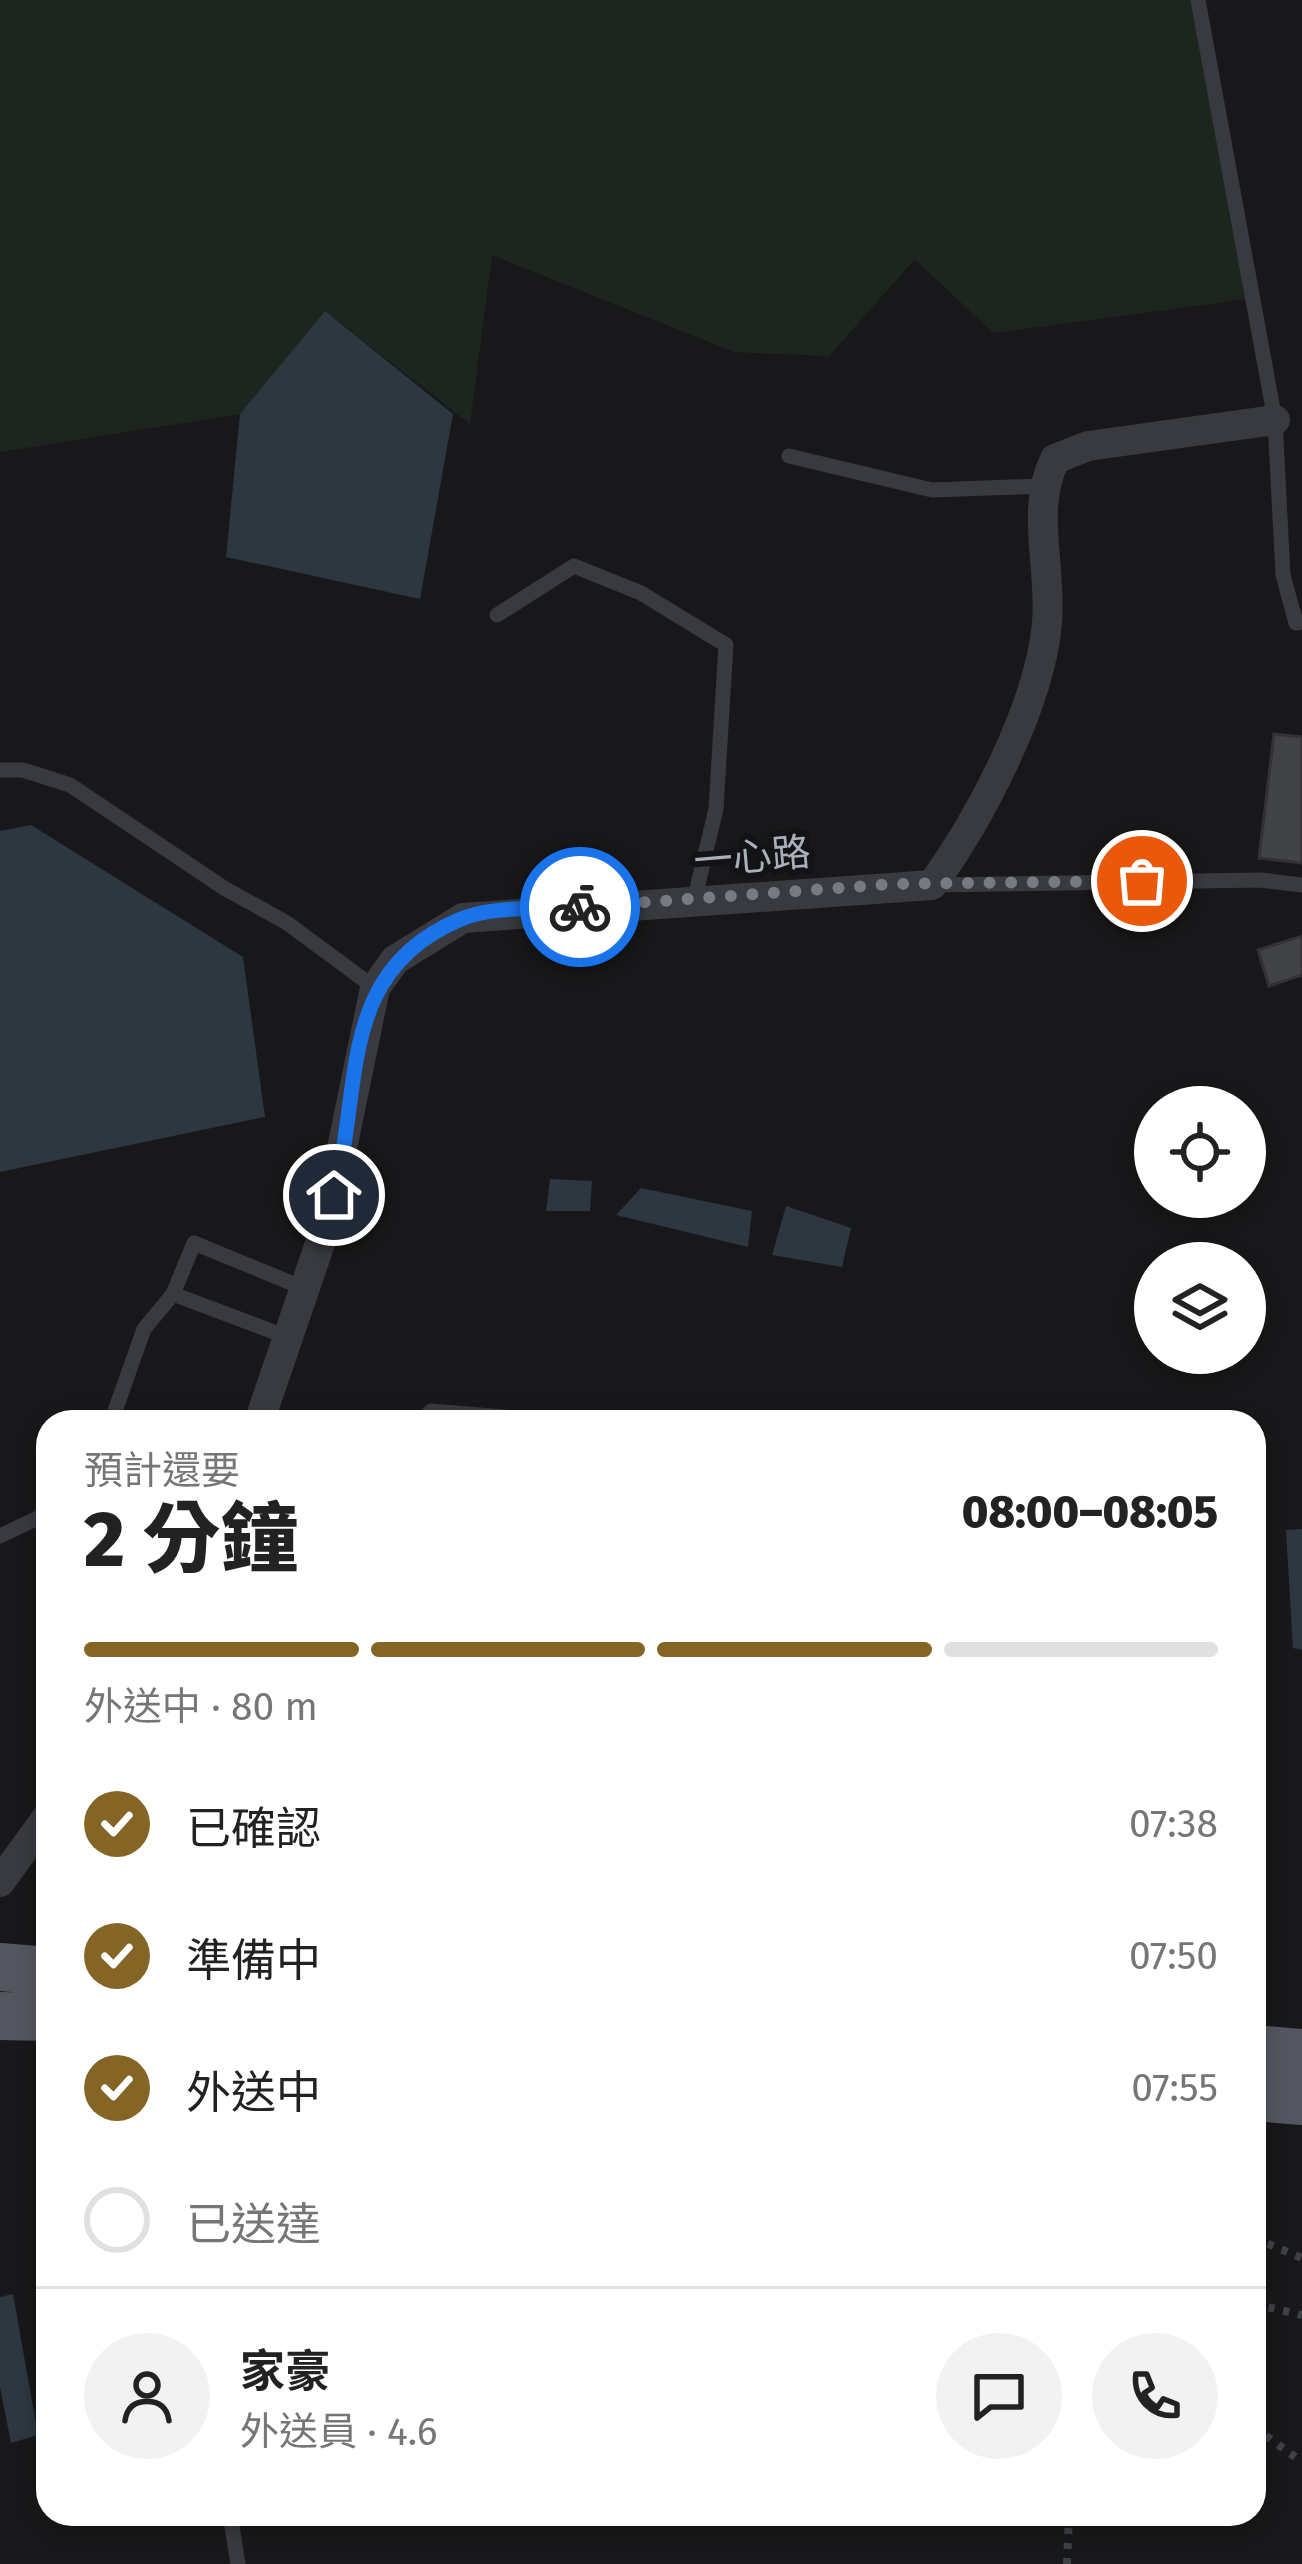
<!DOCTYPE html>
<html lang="zh-TW">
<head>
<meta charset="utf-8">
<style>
  :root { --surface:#fff; --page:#f2f2f2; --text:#222; --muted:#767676; --line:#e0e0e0; --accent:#856526 }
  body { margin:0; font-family:"Fira Sans","Noto Sans TC",sans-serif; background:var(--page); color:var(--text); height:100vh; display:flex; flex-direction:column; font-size:45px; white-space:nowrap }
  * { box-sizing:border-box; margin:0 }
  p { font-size:39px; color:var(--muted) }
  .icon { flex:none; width:66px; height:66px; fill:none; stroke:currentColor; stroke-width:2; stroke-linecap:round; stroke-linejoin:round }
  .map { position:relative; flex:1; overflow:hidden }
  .panel { position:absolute; left:36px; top:1410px; width:1230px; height:1116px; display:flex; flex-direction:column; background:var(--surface); border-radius:36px; box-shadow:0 6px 18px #0003 }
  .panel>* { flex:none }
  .tools { position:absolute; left:1134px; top:1086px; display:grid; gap:24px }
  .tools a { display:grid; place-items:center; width:132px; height:132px; border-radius:50%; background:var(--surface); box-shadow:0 6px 18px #0003; font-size:60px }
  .pin { position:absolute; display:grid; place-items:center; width:102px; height:102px; color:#fff; margin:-51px; border:6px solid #fff; border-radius:50%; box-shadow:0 3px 12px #0007 }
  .courier { position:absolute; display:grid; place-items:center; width:120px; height:120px; margin:-60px; border:9px solid #1a73e8; border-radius:50%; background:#fff; color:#222; box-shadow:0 3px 15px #0007 }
  .overview em { font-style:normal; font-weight:800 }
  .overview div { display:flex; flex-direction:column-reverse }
  .overview { display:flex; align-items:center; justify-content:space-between; height:204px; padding:0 48px }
  h1 { font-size:78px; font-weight:800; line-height:90px }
  .bar { display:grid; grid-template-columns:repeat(4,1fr); gap:18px 12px; align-content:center; height:144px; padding:0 48px }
  .bar i { height:15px; border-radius:9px; background:var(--line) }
  .bar .current { background:var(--accent) }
  .bar p { grid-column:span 4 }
  .line { display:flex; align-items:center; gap:30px; padding:0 48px; border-top:3px solid var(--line) }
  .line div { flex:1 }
  .round { display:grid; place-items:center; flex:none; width:126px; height:126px; border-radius:63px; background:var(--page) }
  ol { padding:0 48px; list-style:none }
  li { display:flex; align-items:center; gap:36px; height:132px }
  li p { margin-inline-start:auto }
  li .icon { padding:12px; border-radius:50%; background:var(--accent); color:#fff; stroke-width:4 }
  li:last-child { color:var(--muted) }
  li i { width:66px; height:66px; border:6px solid var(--line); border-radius:50% }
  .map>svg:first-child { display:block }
  .green { fill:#1d261e }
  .water { fill:#2d373f }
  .building { fill:#424347; stroke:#323236; stroke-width:3 }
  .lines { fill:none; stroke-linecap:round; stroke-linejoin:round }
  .path { stroke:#3e4146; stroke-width:8; stroke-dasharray:6 9; stroke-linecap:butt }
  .lane { stroke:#383a3f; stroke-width:15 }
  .street { stroke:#383a3f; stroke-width:30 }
  .primary { stroke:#54565f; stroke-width:48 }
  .done { stroke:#767a83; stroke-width:12; stroke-dasharray:0 21.6 }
  .route { stroke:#1a73e8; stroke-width:15 }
  .labels { text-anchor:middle; stroke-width:12; stroke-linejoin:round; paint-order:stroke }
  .street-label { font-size:39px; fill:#a9afbb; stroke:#131315 }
</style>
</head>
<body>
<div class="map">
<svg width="1302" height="2564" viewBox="0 0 1302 2564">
  <rect width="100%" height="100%" fill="#18181a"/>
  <!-- green -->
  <path class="green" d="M0 0H1194L1247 299 993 333 915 259 829 356 734 352 492 255 470 424 325 311 240 414 0 452Z"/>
  <!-- water -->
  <path class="water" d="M325 311 453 414 420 599 226 557 240 414Z
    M31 825 243 957 265 1117 0 1172V831Z
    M550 1179 592 1181 590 1211H546Z
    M641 1188 752 1211 748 1247 616 1215Z
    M786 1206 851 1228 842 1267 772 1255Z
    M1302 1529V1650L1293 1648 1286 1530Z
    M13 2294 38 2435 11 2443 0 2387V2297Z"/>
  <!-- building -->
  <path class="building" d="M1274 734 1302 737V863L1259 858Z
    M1302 936V975L1269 986 1258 950Z"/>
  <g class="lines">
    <!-- path -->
    <path class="path" d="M1254 2238 1302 2258
      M1254 2304 1302 2315
      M1254 2427 1302 2462
      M1067 2564 1069 2514"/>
    <!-- lane -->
    <path class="lane" d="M1198 0 1275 420 1283 575 1296 623 1302 622
      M789 456 932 490 1042 486
      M497 615 574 566 641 593 726 645 716 809 694 901
      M0 770H23L70 785 224 888 287 923 375 988
      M933 885 1261 880 1302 885
      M173 1294 194 1243 301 1287
      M111 1422 144 1329 173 1294 287 1337
      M420 1422 431 1411 564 1422
      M0 1536 48 1513
      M230 2514 238 2564"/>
    <!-- street -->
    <path class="street" d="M259 1422 326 1226 375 988 395 960 463 918 932 885C980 819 1040 705 1047 623 1052 568 1030 509 1055 459L1088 446 1275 420
      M0 1882 48 1816"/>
    <!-- primary -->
    <path class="primary" d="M0 1967 48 1971
      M0 2016 48 2017
      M1254 2049 1302 2053
      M1254 2097 1302 2101"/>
  </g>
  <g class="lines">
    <!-- done -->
    <path class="done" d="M580 907 893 884 1142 881"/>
    <!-- route -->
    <path class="route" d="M334 1195C363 1086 336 971 461 919 494 905 545 910 580 907"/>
  </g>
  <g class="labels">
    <!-- street labels -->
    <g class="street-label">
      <text transform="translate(752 856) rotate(-5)" y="14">一心路</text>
    </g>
  </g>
</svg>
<div class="tools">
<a><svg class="icon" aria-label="locate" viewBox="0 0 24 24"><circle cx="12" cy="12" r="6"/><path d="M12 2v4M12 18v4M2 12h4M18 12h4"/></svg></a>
<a><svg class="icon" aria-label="layers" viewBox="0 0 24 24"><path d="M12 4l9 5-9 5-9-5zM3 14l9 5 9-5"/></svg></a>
</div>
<div class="pin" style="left:1142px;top:881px;background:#ea580c"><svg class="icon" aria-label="bag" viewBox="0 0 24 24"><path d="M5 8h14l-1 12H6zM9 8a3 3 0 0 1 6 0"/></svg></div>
<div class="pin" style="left:334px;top:1195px;background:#1f2937"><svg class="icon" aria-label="home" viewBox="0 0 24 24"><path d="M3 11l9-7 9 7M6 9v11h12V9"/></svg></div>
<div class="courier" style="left:580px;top:907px"><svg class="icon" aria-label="bike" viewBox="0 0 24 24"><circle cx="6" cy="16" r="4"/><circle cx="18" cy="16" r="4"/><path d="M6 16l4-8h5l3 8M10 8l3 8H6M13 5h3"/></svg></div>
<section class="panel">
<div class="overview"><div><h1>2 分鐘</h1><p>預計還要</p></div><em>08:00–08:05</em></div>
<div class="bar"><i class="current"></i><i class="current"></i><i class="current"></i><i></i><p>外送中 · 80 m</p></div>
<ol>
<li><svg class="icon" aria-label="check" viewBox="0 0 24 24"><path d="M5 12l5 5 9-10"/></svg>已確認<p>07:38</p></li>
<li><svg class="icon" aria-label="check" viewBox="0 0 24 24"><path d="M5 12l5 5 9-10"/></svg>準備中<p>07:50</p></li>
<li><svg class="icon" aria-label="check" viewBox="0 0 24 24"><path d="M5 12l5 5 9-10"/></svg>外送中<p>07:55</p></li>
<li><i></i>已送達</li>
</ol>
<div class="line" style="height:216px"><a class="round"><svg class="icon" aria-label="person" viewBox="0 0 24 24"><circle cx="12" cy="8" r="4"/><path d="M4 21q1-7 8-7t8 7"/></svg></a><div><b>家豪</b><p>外送員 · 4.6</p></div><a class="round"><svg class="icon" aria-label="chat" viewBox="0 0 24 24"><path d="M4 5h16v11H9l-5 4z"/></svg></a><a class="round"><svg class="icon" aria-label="phone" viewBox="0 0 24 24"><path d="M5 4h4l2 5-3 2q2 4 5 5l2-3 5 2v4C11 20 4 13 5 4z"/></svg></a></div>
</section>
</div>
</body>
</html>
